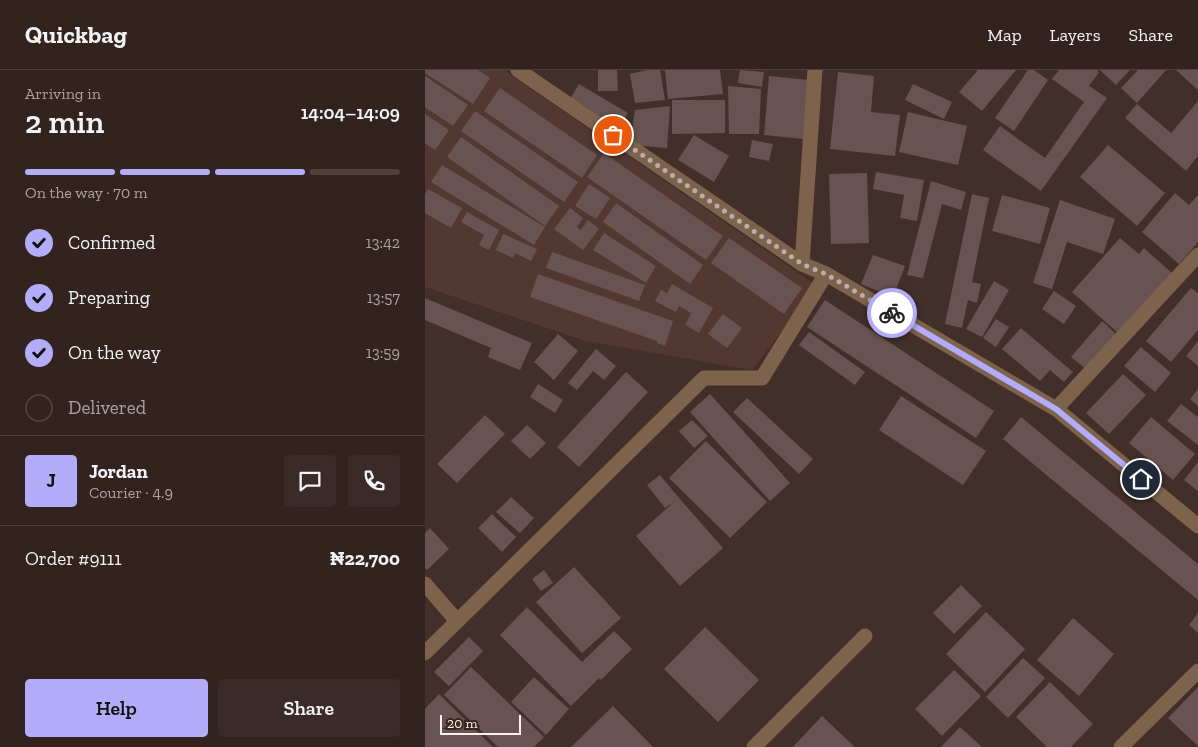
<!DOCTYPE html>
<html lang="en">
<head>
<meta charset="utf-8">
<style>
  :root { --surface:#32231f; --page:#3a2b28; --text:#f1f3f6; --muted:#a8a4a4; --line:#4d403d; --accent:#b3adf9 }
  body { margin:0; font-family:"Zilla Slab",serif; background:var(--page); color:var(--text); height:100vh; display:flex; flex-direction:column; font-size:19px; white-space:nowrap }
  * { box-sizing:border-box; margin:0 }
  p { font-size:16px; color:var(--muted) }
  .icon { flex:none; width:28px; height:28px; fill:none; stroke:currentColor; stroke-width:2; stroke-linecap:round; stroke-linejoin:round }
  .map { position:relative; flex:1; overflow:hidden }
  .sheet { display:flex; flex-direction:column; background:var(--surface); width:425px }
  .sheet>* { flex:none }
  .scale { position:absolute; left:15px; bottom:12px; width:81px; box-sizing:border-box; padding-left:5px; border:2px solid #fef0ec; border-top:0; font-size:14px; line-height:18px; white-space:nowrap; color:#fef0ec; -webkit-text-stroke:4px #39261f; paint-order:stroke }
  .pin { position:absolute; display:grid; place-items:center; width:42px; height:42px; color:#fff; margin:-21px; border:2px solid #fff; border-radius:50%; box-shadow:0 1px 5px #0007 }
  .courier { position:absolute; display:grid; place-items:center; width:50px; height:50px; margin:-25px; border:4px solid #b3adf9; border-radius:50%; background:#fff; color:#222; box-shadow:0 1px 6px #0007 }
  .summary em { font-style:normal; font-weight:600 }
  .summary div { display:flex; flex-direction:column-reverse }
  .summary { display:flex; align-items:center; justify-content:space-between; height:85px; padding:0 25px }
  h1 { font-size:32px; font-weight:600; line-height:38px }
  .bar { display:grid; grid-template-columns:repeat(4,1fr); gap:8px 5px; align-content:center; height:60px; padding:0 25px }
  .bar i { height:6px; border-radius:4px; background:var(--line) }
  .bar .selected { background:var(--accent) }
  .bar p { grid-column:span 4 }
  .line { display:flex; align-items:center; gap:12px; padding:0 25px; border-top:1px solid var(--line) }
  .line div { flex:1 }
  .round { display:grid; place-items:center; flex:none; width:52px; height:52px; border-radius:5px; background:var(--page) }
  ol { padding:0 25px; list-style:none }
  li { display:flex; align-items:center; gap:15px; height:55px }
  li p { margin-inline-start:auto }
  li .icon { padding:5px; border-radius:50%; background:var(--accent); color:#111; stroke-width:4 }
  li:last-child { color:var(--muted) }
  li i { width:28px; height:28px; border:2px solid var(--line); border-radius:50% }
  .button { display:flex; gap:10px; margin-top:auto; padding:10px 25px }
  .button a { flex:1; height:58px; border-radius:5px; background:var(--accent); color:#111; font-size:20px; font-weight:600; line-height:58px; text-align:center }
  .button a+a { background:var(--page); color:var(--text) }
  header { display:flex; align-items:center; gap:30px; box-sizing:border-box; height:70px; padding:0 25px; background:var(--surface); border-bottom:1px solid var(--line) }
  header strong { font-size:24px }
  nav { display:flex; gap:28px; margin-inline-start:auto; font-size:18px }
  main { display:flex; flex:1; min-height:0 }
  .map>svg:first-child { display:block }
  .built { fill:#523830 }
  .building { fill:#695252 }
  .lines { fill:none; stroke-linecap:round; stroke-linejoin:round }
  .minor { stroke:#7d624c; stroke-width:15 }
  .done { stroke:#bdaca8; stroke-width:5; stroke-dasharray:0 9 }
  .route { stroke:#b3adf9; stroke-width:6 }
</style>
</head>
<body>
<header>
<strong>Quickbag</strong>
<nav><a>Map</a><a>Layers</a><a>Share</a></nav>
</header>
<main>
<section class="sheet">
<div class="summary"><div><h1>2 min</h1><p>Arriving in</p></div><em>14:04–14:09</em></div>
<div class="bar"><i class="selected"></i><i class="selected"></i><i class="selected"></i><i></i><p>On the way · 70 m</p></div>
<ol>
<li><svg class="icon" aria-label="check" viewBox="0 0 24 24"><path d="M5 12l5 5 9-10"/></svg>Confirmed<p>13:42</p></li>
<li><svg class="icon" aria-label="check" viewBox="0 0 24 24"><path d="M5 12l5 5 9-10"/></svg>Preparing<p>13:57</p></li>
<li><svg class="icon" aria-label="check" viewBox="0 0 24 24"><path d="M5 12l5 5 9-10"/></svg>On the way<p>13:59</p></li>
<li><i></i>Delivered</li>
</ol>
<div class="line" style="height:90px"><b class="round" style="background:var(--accent);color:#111">J</b><div><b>Jordan</b><p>Courier · 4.9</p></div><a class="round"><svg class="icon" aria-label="chat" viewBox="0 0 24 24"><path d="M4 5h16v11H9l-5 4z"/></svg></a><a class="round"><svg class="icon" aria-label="phone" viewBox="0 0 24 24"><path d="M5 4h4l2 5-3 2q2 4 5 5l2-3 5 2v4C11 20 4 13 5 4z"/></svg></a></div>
<div class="line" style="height:65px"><div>Order #9111</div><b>₦22,700</b></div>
<div class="button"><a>Help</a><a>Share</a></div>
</section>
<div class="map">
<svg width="773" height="677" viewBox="0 0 773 677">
  <rect width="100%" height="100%" fill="#432f29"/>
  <!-- built -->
  <path class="built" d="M0 0H79L392 216 327 300 161 271 0 217Z"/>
  <!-- building -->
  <path class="building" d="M0 0H53L65 8 48 34 0 3Z
    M173 0H192L193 21H173Z
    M222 0H235L240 30 210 33 205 4Z
    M240 0H295L298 24 243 29Z
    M315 0 339 2 337 17 313 13Z
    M553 0H591L557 41 534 22Z
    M603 0H609L623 10 589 61 570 48Z
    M634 0H672L674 2 664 16 682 28 616 121 558 80 575 56 620 88 659 32 627 9Z
    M675 0H705L691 15Z
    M713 0H741L712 33 696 18Z
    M751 0H773V20Z
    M413 2 449 6 446 42 475 45 470 86 405 79Z
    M0 6 43 35 28 56 0 37Z
    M344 6 384 10 378 69 339 65Z
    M154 14 203 43 192 61 143 32Z
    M488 14 527 32 519 49 480 30Z
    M303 16 336 19 334 64H304Z
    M75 18 172 85 157 108 59 41Z
    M247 30H300V63L247 64Z
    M773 31V86L761 101 700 48 712 34 746 63Z
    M245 36 242 78 205 75 210 40Z
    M50 41 153 112 139 132 36 61Z
    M483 42 542 56 533 95 474 82Z
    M0 44 24 60 10 80 0 73Z
    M269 65 304 86 289 112 253 90Z
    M36 67 134 136 120 156 22 87Z
    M327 70 348 74 344 91 324 87Z
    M683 75 740 123 712 156 655 107Z
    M179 83 298 166 281 190 162 107Z
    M17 95 120 157 109 175 6 112Z
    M451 102 499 110 492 151 475 148 479 125 448 119Z
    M442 103 444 173 406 174 404 104Z
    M506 111 541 122 536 140 517 134 498 208 482 205Z
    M164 114 185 128 171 149 150 136Z
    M3 119 37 138 26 158 0 143V124Z
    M750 123 764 135 773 125V172L754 194 717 162Z
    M547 124 564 128 547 212 556 214 552 233 543 230 537 258 520 254Z
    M577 125 625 138 615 174 567 161Z
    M635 130 690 149 678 184 642 172 627 219 608 213Z
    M191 133 278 195 265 214 178 152Z
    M145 138 158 148 152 157 156 160 163 150 174 159 158 180 129 159Z
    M42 142 74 160 64 180 54 175 59 165 36 152Z
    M179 163 231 196 221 213 168 180Z
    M78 164 112 179 106 191 90 183 88 188 71 180Z
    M304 168 377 218 359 244 286 193Z
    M695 168 714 184 719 178 747 203 693 263 647 222Z
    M127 182 220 215 214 231 121 198Z
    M448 185 480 196 468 227 436 214Z
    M113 204 248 251 240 276 232 273V271L105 227Z
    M569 211 584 220 557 267 541 259Z
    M247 214 288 238 274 263 260 255 266 243 254 236 251 242 230 231 236 220 242 223Z
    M766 218 773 223V260L746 292 721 271Z
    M629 221 651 236 639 254 617 239Z
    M0 228 107 273 95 300 63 287 66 278 0 250Z
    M400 230 569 341 551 368 382 257Z
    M298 244 317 258 302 278 283 264Z
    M571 249 584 257 571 277 558 268Z
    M677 251 691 264 661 299 646 287Z
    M596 258 648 302 639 312 625 300 615 311 577 279Z
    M384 262 440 302 430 315 374 275Z
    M133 264 153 281 129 310 109 292Z
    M773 271V296L761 286Z
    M716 277 746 303 730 322 699 296Z
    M171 279 191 296 179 310 168 301 152 320 143 313Z
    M201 302 223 322 154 397 132 377Z
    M698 304 721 325 684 364 661 343Z
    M113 314 138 330 130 343 105 327Z
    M773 319V336L765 329Z
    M285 324 365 413 345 431 265 342Z
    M476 326 561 381 538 415 454 360Z
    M322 328 388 389 374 404 308 342Z
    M756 334 773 347V375L742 351Z
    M60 345 80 364 32 413 12 394Z
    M596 347 773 494V530L578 369Z
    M726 347 770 384 748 410 704 373Z
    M267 350 283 366 269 378 254 361Z
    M102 355 121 373 105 389 86 371Z
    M281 371 342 432 305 468 244 408Z
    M773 392V421L759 410Z
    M235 405 254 428 298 478 255 516 211 466 250 431 240 438 222 415Z
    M86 427 109 448 95 463 71 442Z
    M67 444 91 467 77 482 53 458Z
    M5 458 24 479 2 500 0 498V463Z
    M149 497 196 548 157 583 111 532Z
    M119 500 128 513 116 521 107 509Z
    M536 515 557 536 529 564 508 543Z
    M102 537 157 592 189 561 207 579 176 610 174 608 146 636 75 565Z
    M561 542 600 579 560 622 521 584Z
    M773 543V563L764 555Z
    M648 548 689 584 654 626 612 590Z
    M280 557 334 610 293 652 239 599Z
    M44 567 58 581 24 616 9 602Z
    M598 588 620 608 583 648 561 627Z
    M46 597 119 667 109 677H73L19 625Z
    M529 600 556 626 517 666 490 639Z
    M109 607 144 639 121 665 86 632Z
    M625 612 668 654 646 677H622L591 647Z
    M773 617V676L743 648Z
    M14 624 68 677H0V639Z
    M188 636 228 677H146Z
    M397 646 430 677H368Z
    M535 657 557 677H516Z"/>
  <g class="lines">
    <!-- minor -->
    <path class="minor" d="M93 0 377 194 401 204 631 339 773 456
      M377 194 390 0
      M631 339 773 185
      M0 514 32 551
      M0 583 279 308H337L401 204
      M329 677 440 566
      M696 677 773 601"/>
  </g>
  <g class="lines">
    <!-- done -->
    <path class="done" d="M188 65 377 194 401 204 467 243"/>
    <!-- route -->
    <path class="route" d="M467 243 631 339 716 409"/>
  </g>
</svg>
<div class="scale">20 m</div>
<div class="pin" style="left:188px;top:65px;background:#ea580c"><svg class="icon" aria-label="bag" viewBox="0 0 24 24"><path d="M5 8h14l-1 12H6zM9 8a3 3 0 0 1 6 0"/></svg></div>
<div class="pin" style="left:716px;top:409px;background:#1f2937"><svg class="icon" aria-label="home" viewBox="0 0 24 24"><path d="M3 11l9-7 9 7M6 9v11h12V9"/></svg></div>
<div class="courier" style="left:467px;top:243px"><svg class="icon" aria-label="bike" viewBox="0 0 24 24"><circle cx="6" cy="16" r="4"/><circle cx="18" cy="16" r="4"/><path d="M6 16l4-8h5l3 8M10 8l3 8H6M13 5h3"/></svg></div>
</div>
</main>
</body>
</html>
